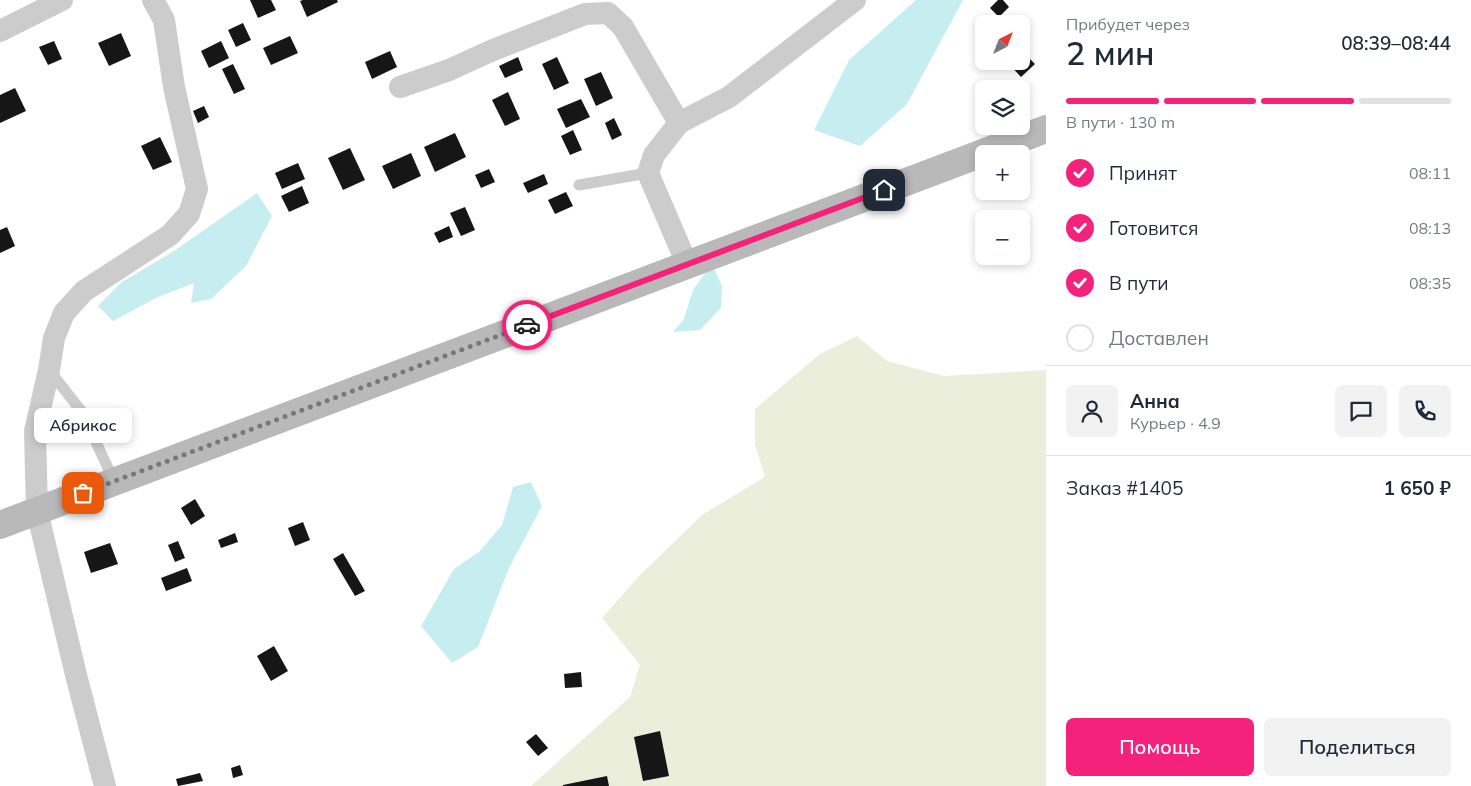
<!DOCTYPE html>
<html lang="ru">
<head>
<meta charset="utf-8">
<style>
  :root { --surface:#fff; --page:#f2f2f3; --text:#1f2937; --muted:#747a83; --line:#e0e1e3; --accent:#f5227b }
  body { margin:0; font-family:Mulish,sans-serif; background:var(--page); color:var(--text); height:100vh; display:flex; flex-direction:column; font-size:19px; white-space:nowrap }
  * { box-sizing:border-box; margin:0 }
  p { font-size:16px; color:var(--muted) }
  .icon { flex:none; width:28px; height:28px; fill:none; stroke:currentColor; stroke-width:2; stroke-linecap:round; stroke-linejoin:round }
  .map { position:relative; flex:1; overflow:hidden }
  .sheet { display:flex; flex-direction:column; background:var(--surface); width:425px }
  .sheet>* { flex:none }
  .needle { width:32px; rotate:42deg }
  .controls { position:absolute; left:975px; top:15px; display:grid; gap:10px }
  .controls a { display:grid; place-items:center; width:55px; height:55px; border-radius:8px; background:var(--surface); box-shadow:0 2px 8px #0003; font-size:25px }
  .pin { position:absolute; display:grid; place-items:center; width:42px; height:42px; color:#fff; margin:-21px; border-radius:10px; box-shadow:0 2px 8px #0006 }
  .courier { position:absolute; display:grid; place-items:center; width:50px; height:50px; margin:-25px; border:4px solid #f5227b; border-radius:50%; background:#fff; color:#222; box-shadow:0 1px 6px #0007 }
  .bubble { position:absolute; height:35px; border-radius:8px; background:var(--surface); box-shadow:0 2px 8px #0003; font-size:16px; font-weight:600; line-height:35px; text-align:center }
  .head em { font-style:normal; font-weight:600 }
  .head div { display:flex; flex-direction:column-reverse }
  .head { display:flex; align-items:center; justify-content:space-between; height:85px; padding:0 20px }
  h1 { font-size:32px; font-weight:600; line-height:38px }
  .bar { display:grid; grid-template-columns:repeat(4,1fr); gap:8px 5px; align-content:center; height:60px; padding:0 20px }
  .bar i { height:6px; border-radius:4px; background:var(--line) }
  .bar .on { background:var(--accent) }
  .bar p { grid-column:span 4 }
  .line { display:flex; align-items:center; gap:12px; padding:0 20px; border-top:1px solid var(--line) }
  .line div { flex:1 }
  .round { display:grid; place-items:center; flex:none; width:52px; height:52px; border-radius:8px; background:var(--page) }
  ol { padding:0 20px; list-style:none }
  li { display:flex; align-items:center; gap:15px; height:55px }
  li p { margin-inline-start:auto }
  li .icon { padding:5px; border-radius:50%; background:var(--accent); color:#fff; stroke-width:4 }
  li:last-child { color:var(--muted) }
  li i { width:28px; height:28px; border:2px solid var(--line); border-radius:50% }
  .button { display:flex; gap:10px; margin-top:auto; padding:10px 20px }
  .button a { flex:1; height:58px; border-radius:8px; background:var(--accent); color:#fff; font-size:20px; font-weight:600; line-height:58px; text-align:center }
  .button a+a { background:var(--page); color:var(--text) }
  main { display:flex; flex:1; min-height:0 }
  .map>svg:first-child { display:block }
  .green { fill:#eceedc }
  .water { fill:#c6edef }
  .building { fill:#161616 }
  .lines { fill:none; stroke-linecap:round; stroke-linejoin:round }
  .lane { stroke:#ccc; stroke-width:11 }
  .street { stroke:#ccc; stroke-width:22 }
  .secondary { stroke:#b9b9b9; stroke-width:28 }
  .done { stroke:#787878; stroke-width:5; stroke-dasharray:0 9 }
  .route { stroke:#f5227b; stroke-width:6 }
</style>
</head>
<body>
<main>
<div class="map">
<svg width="1046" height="786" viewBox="0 0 1046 786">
  <rect width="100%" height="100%" fill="#fff"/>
  <!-- green -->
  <path class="green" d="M857 336 887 361 944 376 1046 370V786H531L630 697 640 665 602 618 639 576 702 515 765 477 755 445V409L820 354Z"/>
  <!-- water -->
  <path class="water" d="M916 0H963L907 104 860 146 814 130 849 60Z
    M257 193 272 216 246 266 211 299 191 303 194 283 158 297 113 321 98 306 122 282 174 251Z
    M712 264 722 286 721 308 700 330 673 332 684 319 693 290Z
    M531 482 542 506 509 568 478 647 452 663 421 626 454 569 479 552 502 525 513 487Z"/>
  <!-- building -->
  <path class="building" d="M250 0H271L276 10 258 18Z
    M303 0H337L338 2 307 17 300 1Z
    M998 0H1003L1009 7 999 17 990 8Z
    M243 23 251 40 236 47 228 30Z
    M121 33 131 56 109 66 98 43Z
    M290 36 298 53 271 65 263 48Z
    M54 41 62 59 48 65 39 47Z
    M221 41 229 58 209 68 201 51Z
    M1021 50 1035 64 1021 77 1006 61H1021Z
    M390 51 397 67 372 79 365 62Z
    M518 57 523 70 505 78 499 66Z
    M557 57 569 83 554 90 542 64Z
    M233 64 245 89 234 94 222 69Z
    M601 72 613 98 596 106 584 79Z
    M15 88 26 111 0 123V95Z
    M508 92 520 119 505 126 492 100Z
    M581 99 590 117 566 128 557 109Z
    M204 106 209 117 198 123 193 111Z
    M614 118 622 135 612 140 605 123Z
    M573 130 582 150 570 155 561 136Z
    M455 133 466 157 435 172 424 147Z
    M160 137 172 162 153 170 141 146Z
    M350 148 365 180 343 190 328 158Z
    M411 153 421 176 393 189 382 166Z
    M298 163 305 179 282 189 275 173Z
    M489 169 495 182 481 188 475 175Z
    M544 174 548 184 528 193 523 183Z
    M302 186 309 203 289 212 281 196Z
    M566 192 573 206 555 214 548 200Z
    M465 207 475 230 461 236 450 213Z
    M449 226 453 237 439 243 434 233Z
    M7 227 15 246 0 253V230Z
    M195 499 205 516 191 525 181 508Z
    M303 522 310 540 295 546 288 528Z
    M235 533 238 542 221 548 218 540Z
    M178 541 185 558 175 562 168 545Z
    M110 543 118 564 91 573 84 552Z
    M343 553 365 591 355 596 333 559Z
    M187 568 192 581 166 591 161 578Z
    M274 646 288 671 271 681 257 656Z
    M581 672 582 687 565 688 564 674Z
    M660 731 669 776 643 781 634 737Z
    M536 734 548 748 538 756 526 742Z
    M240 765 243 775 233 778 231 768Z
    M200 773 203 781 178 786 176 779Z
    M607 776 609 786H563V785Z"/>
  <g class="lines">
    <!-- lane -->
    <path class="lane" d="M579 185 648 173
      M49 370 82 412 114 481"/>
    <!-- street -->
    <path class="street" d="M0 31 62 0
      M400 87 449 70 493 50 585 14 608 13 623 27 679 123
      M687 264 648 173 654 155 679 123 729 97 855 0
      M105 786 76 675 37 511 35 431 49 370 54 338 64 313 84 291 170 235 189 214 197 189 174 87 164 20 153 0"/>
    <!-- secondary -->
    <path class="secondary" d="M0 525 1046 129"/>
  </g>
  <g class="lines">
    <!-- done -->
    <path class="done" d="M83 493 527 325"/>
    <!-- route -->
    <path class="route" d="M527 325 884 190"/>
  </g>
</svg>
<div class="controls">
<a><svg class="needle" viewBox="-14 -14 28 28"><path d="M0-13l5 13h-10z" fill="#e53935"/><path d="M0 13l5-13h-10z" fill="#747a83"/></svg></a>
<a><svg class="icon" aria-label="layers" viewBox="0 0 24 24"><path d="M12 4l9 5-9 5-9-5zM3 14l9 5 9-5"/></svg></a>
<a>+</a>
<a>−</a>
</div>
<div class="pin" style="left:83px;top:493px;background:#ea580c"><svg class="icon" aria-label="bag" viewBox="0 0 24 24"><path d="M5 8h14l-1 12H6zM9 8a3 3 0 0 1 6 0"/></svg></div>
<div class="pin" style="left:884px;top:190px;background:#1f2937"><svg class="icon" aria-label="home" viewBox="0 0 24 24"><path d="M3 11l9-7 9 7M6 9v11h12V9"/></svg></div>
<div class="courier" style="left:527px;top:325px"><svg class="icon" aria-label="car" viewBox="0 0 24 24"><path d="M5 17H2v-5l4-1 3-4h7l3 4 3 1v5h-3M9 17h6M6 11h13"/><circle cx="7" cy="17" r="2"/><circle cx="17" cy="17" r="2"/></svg></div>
<div class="bubble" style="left:34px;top:408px;width:98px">Абрикос</div>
</div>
<section class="sheet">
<div class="head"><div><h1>2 мин</h1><p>Прибудет через</p></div><em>08:39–08:44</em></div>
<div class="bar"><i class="on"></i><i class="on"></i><i class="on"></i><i></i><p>В пути · 130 m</p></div>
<ol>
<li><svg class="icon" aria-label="check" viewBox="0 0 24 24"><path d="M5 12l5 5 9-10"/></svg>Принят<p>08:11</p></li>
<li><svg class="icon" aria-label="check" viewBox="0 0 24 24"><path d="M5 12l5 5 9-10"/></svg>Готовится<p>08:13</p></li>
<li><svg class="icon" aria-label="check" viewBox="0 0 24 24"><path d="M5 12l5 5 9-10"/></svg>В пути<p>08:35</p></li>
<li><i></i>Доставлен</li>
</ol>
<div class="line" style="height:90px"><a class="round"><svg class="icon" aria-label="person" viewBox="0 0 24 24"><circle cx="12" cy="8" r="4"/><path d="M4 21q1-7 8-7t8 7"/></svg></a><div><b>Анна</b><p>Курьер · 4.9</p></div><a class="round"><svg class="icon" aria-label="chat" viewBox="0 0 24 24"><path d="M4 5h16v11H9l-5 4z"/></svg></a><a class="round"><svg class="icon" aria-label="phone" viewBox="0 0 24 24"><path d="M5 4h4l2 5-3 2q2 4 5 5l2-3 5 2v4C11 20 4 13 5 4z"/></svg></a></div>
<div class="line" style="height:65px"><div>Заказ #1405</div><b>1 650 ₽</b></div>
<div class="button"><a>Помощь</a><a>Поделиться</a></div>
</section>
</main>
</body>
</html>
